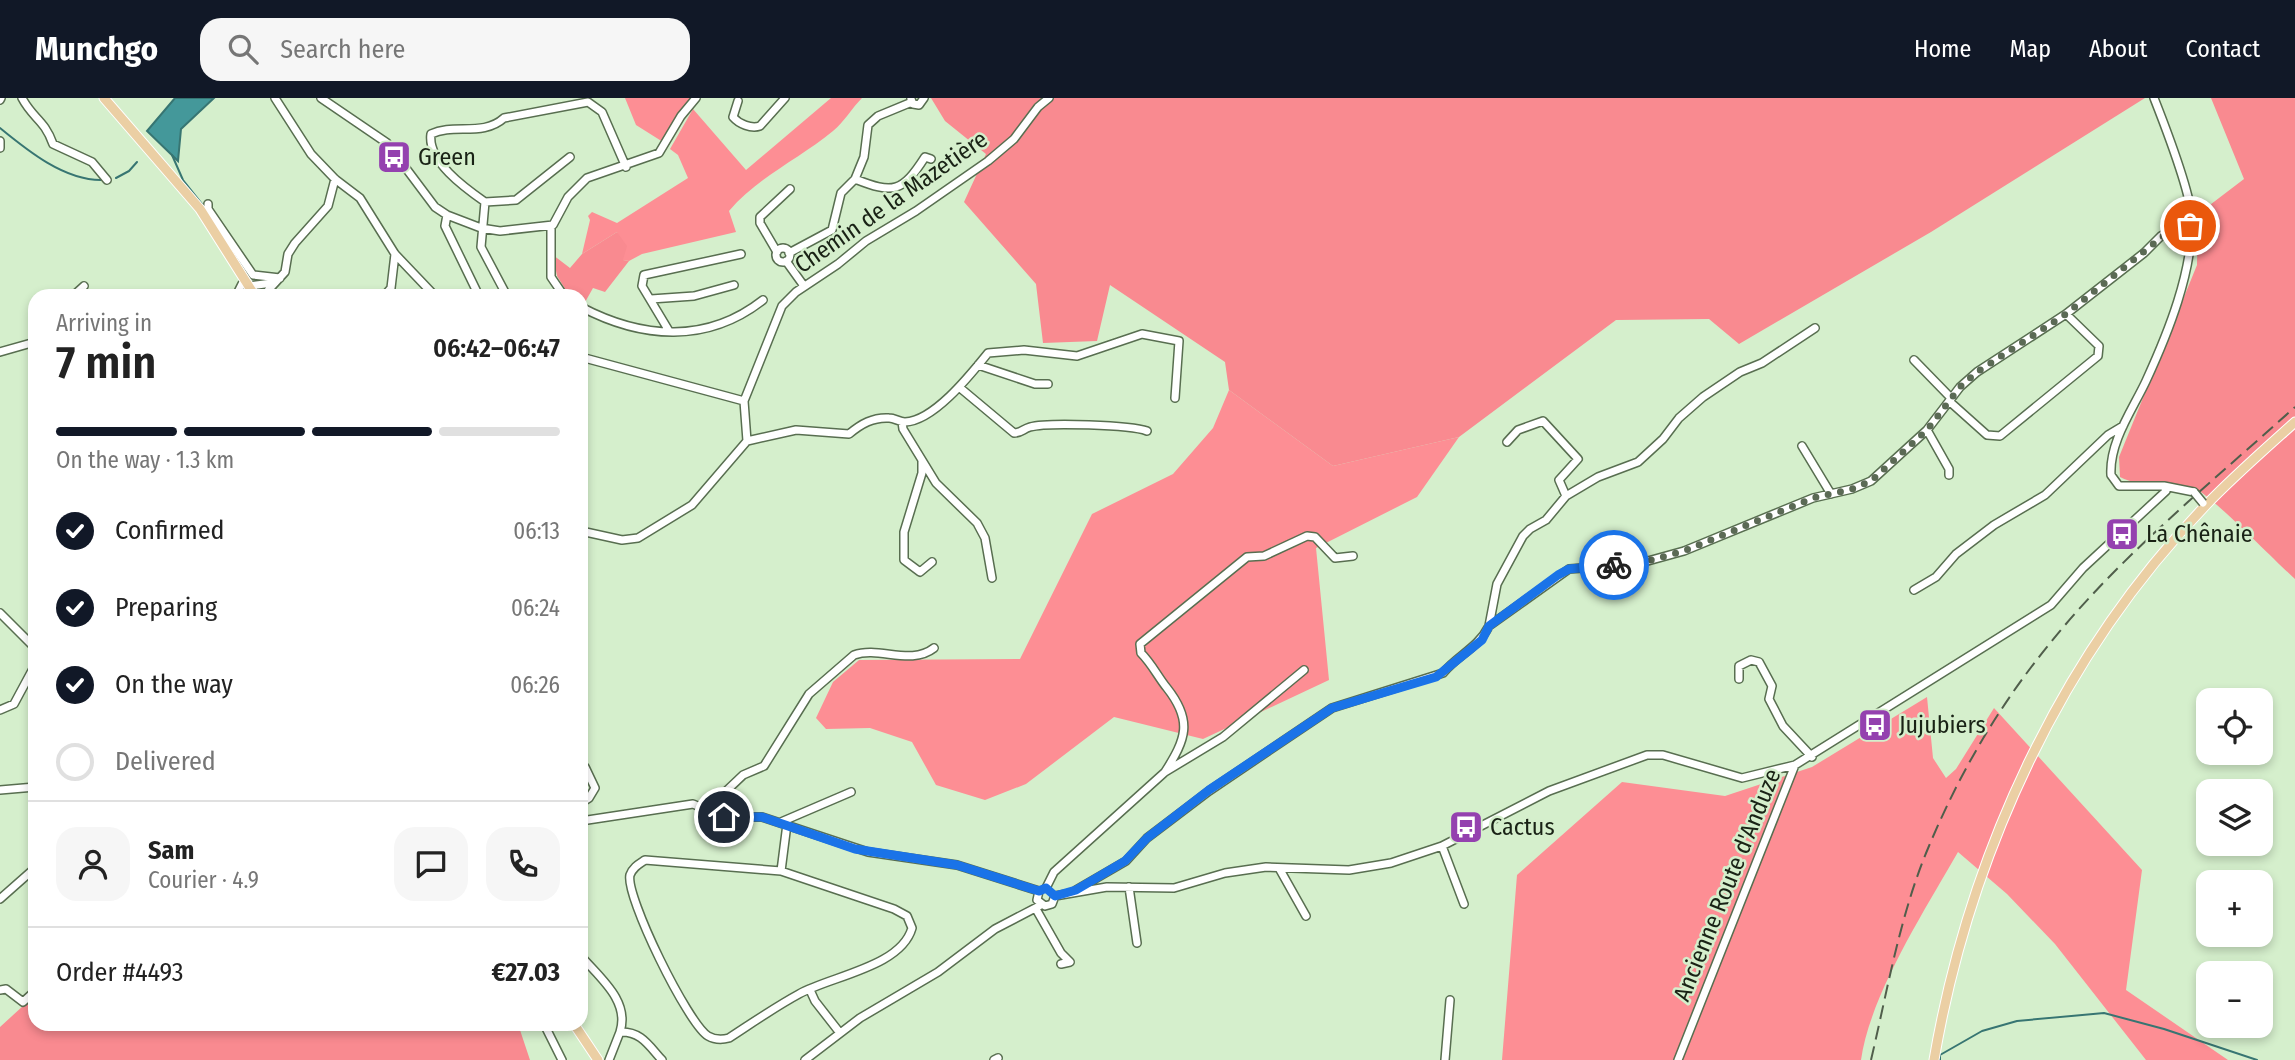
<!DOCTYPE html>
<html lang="en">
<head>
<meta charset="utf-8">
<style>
  :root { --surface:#fff; --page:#f6f6f6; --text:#222; --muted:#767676; --line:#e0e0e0; --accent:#111827 }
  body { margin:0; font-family:"Fira Sans Condensed",sans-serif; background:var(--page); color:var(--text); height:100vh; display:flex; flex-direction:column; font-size:26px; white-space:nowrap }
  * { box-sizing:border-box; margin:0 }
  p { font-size:23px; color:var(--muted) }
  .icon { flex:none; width:38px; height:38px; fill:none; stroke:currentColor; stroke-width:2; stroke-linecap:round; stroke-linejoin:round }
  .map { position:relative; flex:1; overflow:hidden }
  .side { position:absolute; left:28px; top:191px; width:560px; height:742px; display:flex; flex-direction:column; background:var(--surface); border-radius:21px; box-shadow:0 4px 10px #0003 }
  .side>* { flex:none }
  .controls { position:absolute; left:2196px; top:590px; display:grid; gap:14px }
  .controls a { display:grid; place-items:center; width:77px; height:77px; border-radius:14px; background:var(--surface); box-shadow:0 4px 10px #0003; font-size:35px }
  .pin { position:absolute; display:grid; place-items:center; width:60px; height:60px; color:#fff; margin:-30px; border:4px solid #fff; border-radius:50%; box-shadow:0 2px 7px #0007 }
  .courier { position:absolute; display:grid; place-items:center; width:70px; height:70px; margin:-35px; border:5px solid #1a73e8; border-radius:50%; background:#fff; color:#222; box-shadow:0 2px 9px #0007 }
  .headline em { font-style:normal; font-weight:600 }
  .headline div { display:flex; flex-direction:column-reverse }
  .headline { display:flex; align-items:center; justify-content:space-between; height:119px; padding:0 28px }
  h1 { font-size:46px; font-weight:600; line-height:52px }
  .bar { display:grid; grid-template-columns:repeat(4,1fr); gap:10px 7px; align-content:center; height:84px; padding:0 28px }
  .bar i { height:9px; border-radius:5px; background:var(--line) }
  .bar .active { background:var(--accent) }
  .bar p { grid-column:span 4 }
  .line { display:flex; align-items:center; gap:18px; padding:0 28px; border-top:2px solid var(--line) }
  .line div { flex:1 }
  .round { display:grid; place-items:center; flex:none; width:74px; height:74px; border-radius:21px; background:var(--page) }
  ol { padding:0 28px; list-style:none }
  li { display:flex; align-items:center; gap:21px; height:77px }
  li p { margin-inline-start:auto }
  li .icon { padding:7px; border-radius:50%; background:var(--accent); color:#fff; stroke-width:4 }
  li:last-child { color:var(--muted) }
  li i { width:38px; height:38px; border:4px solid var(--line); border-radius:50% }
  header { display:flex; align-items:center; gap:42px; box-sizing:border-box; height:98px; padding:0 35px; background:var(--accent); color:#fff }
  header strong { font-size:33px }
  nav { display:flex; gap:38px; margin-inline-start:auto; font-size:24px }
  .search { width:490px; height:63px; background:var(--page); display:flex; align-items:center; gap:18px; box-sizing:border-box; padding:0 24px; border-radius:21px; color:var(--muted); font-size:26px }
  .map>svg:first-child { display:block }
  .green { fill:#fd8e94 }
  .forest { fill:#f98a90 }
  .water { fill:#44989a; stroke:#377572; stroke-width:2 }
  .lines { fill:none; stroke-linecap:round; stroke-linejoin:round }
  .stream { stroke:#377572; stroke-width:2 }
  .minor-casing { stroke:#586e50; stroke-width:10 }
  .major-casing { stroke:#fff; stroke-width:11 }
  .minor { stroke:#fff; stroke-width:7 }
  .major { stroke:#ebcfa4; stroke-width:9 }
  .rail { stroke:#505e4b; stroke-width:2; stroke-dasharray:14 7; stroke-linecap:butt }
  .minor-bridge-casing { stroke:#586e50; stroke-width:10; stroke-linecap:butt }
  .minor-bridge { stroke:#fff; stroke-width:7 }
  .done { stroke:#5b6a55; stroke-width:7; stroke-dasharray:0 12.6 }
  .route { stroke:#1a73e8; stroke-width:9 }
  .labels { text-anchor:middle; stroke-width:5; stroke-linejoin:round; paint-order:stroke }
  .poi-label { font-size:24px; fill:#192215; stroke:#d5efcc; text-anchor:start }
  .street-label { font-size:24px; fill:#192215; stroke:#d5efcc }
</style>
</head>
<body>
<header>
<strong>Munchgo</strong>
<div class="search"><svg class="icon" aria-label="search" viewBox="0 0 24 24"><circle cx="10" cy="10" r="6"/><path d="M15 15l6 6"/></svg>Search here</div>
<nav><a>Home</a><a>Map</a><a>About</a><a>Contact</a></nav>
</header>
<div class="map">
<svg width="2295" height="962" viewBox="0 0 2295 962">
  <rect width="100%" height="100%" fill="#d5efcc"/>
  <!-- green -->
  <path class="green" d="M625 0H692L676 18 663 44 636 27Z
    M831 0H862C852 10 844 24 833 33 799 61 758 79 729 113L736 134 642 156 629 163 623 162 617 134 582 156 590 122 588 118 592 114 617 125 688 80 678 57 670 51 693 11 746 72Z
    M1229 292 1333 368 1459 339 1417 399 1316 450 1329 582 1203 641 1114 619 1026 686 985 702 936 687 912 644 870 630 826 631 816 620 833 584 859 562 1020 561 1092 416 1173 376 1213 330Z
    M1927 599 1933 660 1946 680 1956 671 1994 610 2142 772 2126 892 2228 962H2146L2055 846 2007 796 1958 754C1925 812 1870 897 1861 962H1502L1517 777 1622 684 1725 698 1812 669Z"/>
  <!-- forest -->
  <path class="forest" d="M931 0H2145L1931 134 1739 246 1709 221 1616 222 1459 339 1333 368 1229 292 1225 264 1110 187 1097 243 1043 245 1036 186 964 104 986 56 945 23Z
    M2211 0H2295V481C2277 465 2210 396 2194 390 2170 381 2142 391 2120 379L2119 359 2197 167 2198 116 2244 81Z
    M617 134 627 148 623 162 629 163 605 194 593 190 584 206 581 198 567 194 557 178 553 157 570 170 582 156Z
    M35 897V926H518L530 962H0V929Z"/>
  <!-- water -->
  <path class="water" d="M175 0H214L181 31 178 63 147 33Z"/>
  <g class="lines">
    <!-- stream -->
    <path class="stream" d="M0 30C28 53 64 82 101 82
      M172 57 183 82 206 111
      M116 80 129 73 137 64
      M1940 962V957L1982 933 2017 923 2104 915 2164 931 2257 962"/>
    <!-- minor casing -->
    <g class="minor-casing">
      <path id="minor" d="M22 0C33 21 44 21 53 46L92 64 107 82
        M275 0 311 56 335 81 360 100 395 156 435 198
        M321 0 387 45 435 109 447 117 481 130 500 133 553 127 568 99 587 80 659 55 681 18 696 0
        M2154 0C2165 28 2191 94 2192 122 2192 175 2169 233 2146 283 2133 311 2109 344 2111 377L2119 388H2164L2194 394
        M911 1 913 6 919 7 924 0
        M0 2 1 0
        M738 3 733 19C739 26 751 31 760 28L785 0
        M0 43V50
        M855 81C893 96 902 95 925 59L931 61
        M485 104 516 102 570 59
        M208 106V111L253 177 280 180
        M447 117 445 128 479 198
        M551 128V179L564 198
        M776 157a7 7 0 1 1 14 0a7 7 0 1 1-14 0Z
        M777 154 760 125V119L790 91
        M789 155 832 132 841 95 855 81 864 59 868 27 878 18 912 4
        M786 163 804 188
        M249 188 272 185
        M73 198 84 188
        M236 198 242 186
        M263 198 285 174 288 156 295 145 328 108 335 81
        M384 198 391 190 395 156
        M507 198 481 149 485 104C465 90 427 63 431 36 454 25 483 39 504 20L588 4 602 14 626 69
        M651 201 694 198 734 187
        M581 209C642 241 707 246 763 202
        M669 233 642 188 644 177 741 156
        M0 254 35 244
        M581 259 744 303
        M1914 262 1951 300
        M978 267 1035 286H1048
        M959 289 1014 335C1021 335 1023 331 1030 329 1047 324 1131 327 1147 333
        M1949 303 1987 337 2000 338 2098 258 2099 248 2066 216
        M902 324 903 331 936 385 977 425 985 440 992 480
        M1927 332 1949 371V377
        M747 343 796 332 849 336C861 326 873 319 889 320 895 320 899 324 905 324 934 323 971 276 988 255L1024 252 1077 258 1142 236 1179 243 1175 300
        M1507 344 1518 332 1543 323 1578 361 1559 382 1566 398
        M1802 348 1831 396
        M922 363V375L904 434V462L920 474 932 464
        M581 433 622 442 638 440 692 407 747 343 744 303 782 208 796 194 838 166 866 143 916 113 988 63 1014 41 1038 9 1049 0
        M1914 492 1936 479 1956 456 1994 427 2045 397 2108 337 2123 328
        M0 515 35 550
        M1489 528 1497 486 1523 438 1530 431 1546 422 1566 398 1598 379 1638 364 1663 341 1679 320 1703 299 1740 274 1762 265 1815 230
        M1739 581V568L1751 562 1759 564 1772 588 1769 601 1783 628 1812 659
        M0 612 14 606 35 567
        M1165 674C1186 641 1193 623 1167 590 1158 579 1152 566 1141 555L1140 546 1247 459 1264 458 1307 438 1315 439 1335 460 1353 458
        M0 692 35 689
        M581 705 589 700 595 690 585 669
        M701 709 723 696 743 677 764 668 809 596 854 557C879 548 911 568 934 550
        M581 723 693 706 724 719H762L868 754 957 767 1039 793
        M781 724 851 694
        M1442 748 1464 806
        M645 762 781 773 894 811 907 818 912 830C901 869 831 878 799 896 775 909 752 925 729 940 722 942 715 942 708 938 688 926 625 798 630 777 633 769 639 766 645 762Z
        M1279 770 1306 818
        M781 773 787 726
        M1129 789 1137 845
        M1046 790 1054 774 1165 674 1223 639 1304 572
        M1076 792 1126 763 1147 740 1209 693 1332 610 1443 575C1458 557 1478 550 1489 528L1569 471 1637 466 1684 453 1813 400 1852 391 1871 383 1927 332 1960 289 1977 274 2066 216 2144 155 2161 138 2182 125
        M1039 793 1037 802 1045 808 1052 806 1055 798
        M1055 798 1107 789 1174 790 1225 775 1266 769 1349 772 1391 765 1442 748 1549 693 1647 657H1663L1742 680 1795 667 2051 507 2083 470 2166 393 2164 388
        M0 801 35 770
        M1036 811 1061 855 1070 864 1061 866
        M581 858C600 880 630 903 620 934
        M0 892 6 891 23 904 35 893
        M810 892 815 903 840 935
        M544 926 562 962
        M609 962 620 934C641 933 649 948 662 962
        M805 962 860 920 938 874 995 831 1041 807
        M994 962 998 960
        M1445 962 1450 902
        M1678 962 1795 667"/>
    </g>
    <!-- major casing -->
    <g class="major-casing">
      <path id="major" d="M104 0 200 111 255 198
        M574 926 598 962
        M1934 962C1969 758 2061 557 2206 407 2234 378 2265 351 2295 324"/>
    </g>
    <!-- minor -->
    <use href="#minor" class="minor"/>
    <!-- major -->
    <use href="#major" class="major"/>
    <!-- rail -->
    <path class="rail" d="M1871 962C1888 890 1900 816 1929 748 1960 674 2000 606 2051 544 2121 457 2212 384 2295 309"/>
    <!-- minor-bridge casing -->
    <g class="minor-bridge-casing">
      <path id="minor-bridge" d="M2194 394 2203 405"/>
    </g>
    <!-- minor-bridge -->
    <use href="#minor-bridge" class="minor-bridge"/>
  </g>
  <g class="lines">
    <!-- done -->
    <path class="done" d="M1614 467 1637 466 1684 453 1813 400 1852 391 1871 383 1927 332 1960 289 1977 274 2066 216 2177 127 2190 128"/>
    <!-- route -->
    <path class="route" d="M724 719H762L855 751 957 767 1039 793 1046 790 1055 798 1076 792 1125 763 1147 740 1209 692 1332 610 1436 579 1482 542 1489 528 1558 477 1569 471 1614 467"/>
  </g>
  <!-- icons -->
  <defs>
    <g id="bus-square" transform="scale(1.75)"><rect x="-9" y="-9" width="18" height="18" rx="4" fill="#9441af" stroke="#d5efcc"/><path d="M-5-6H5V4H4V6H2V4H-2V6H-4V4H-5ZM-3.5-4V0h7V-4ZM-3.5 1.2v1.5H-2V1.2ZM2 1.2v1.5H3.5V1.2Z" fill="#fff"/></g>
  </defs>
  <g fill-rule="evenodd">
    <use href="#bus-square" x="394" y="59"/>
    <use href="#bus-square" x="2122" y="436"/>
    <use href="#bus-square" x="1875" y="627"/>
    <use href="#bus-square" x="1466" y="729"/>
  </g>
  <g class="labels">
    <!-- poi labels -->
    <g class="poi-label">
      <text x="418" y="67">Green</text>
      <text x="2146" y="444">La Chênaie</text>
      <text x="1899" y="635">Jujubiers</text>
      <text x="1490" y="737">Cactus</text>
    </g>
    <!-- street labels -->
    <g class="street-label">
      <text transform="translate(891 104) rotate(-35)" y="8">Chemin de la Mazetière</text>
      <text transform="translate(1727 787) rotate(-68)" y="8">Ancienne Route d'Anduze</text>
    </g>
  </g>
</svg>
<div class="controls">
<a><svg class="icon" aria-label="locate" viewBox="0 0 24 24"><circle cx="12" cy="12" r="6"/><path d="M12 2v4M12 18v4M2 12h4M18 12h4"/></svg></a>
<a><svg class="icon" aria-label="layers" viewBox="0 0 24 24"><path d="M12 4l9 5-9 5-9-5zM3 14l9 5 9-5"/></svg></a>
<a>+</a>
<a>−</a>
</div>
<div class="pin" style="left:2190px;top:128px;background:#ea580c"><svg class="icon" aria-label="bag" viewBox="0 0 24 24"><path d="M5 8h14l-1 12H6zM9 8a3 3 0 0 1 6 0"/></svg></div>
<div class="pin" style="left:724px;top:719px;background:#1f2937"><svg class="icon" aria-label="home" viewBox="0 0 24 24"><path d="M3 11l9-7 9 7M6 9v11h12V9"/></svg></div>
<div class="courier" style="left:1614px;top:467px"><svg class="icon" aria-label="bike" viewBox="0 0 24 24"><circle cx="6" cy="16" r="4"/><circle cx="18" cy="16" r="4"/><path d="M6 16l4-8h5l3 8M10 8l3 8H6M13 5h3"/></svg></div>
<section class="side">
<div class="headline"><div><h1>7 min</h1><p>Arriving in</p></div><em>06:42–06:47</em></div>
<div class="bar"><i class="active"></i><i class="active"></i><i class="active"></i><i></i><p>On the way · 1.3 km</p></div>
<ol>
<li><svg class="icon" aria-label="check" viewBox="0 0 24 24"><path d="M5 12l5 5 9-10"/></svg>Confirmed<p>06:13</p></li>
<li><svg class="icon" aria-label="check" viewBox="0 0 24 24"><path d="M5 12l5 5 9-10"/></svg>Preparing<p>06:24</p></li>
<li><svg class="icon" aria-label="check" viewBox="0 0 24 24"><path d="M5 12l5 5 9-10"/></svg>On the way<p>06:26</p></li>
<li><i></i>Delivered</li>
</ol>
<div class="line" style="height:126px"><a class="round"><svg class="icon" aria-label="person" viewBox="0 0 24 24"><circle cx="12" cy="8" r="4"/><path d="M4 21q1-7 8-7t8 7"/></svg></a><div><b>Sam</b><p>Courier · 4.9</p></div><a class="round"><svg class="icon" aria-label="chat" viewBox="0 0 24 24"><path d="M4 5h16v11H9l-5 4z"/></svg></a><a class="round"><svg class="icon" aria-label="phone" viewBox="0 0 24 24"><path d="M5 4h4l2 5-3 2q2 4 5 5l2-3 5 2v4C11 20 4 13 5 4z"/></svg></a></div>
<div class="line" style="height:91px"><div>Order #4493</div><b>€27.03</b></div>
</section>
</div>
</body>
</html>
